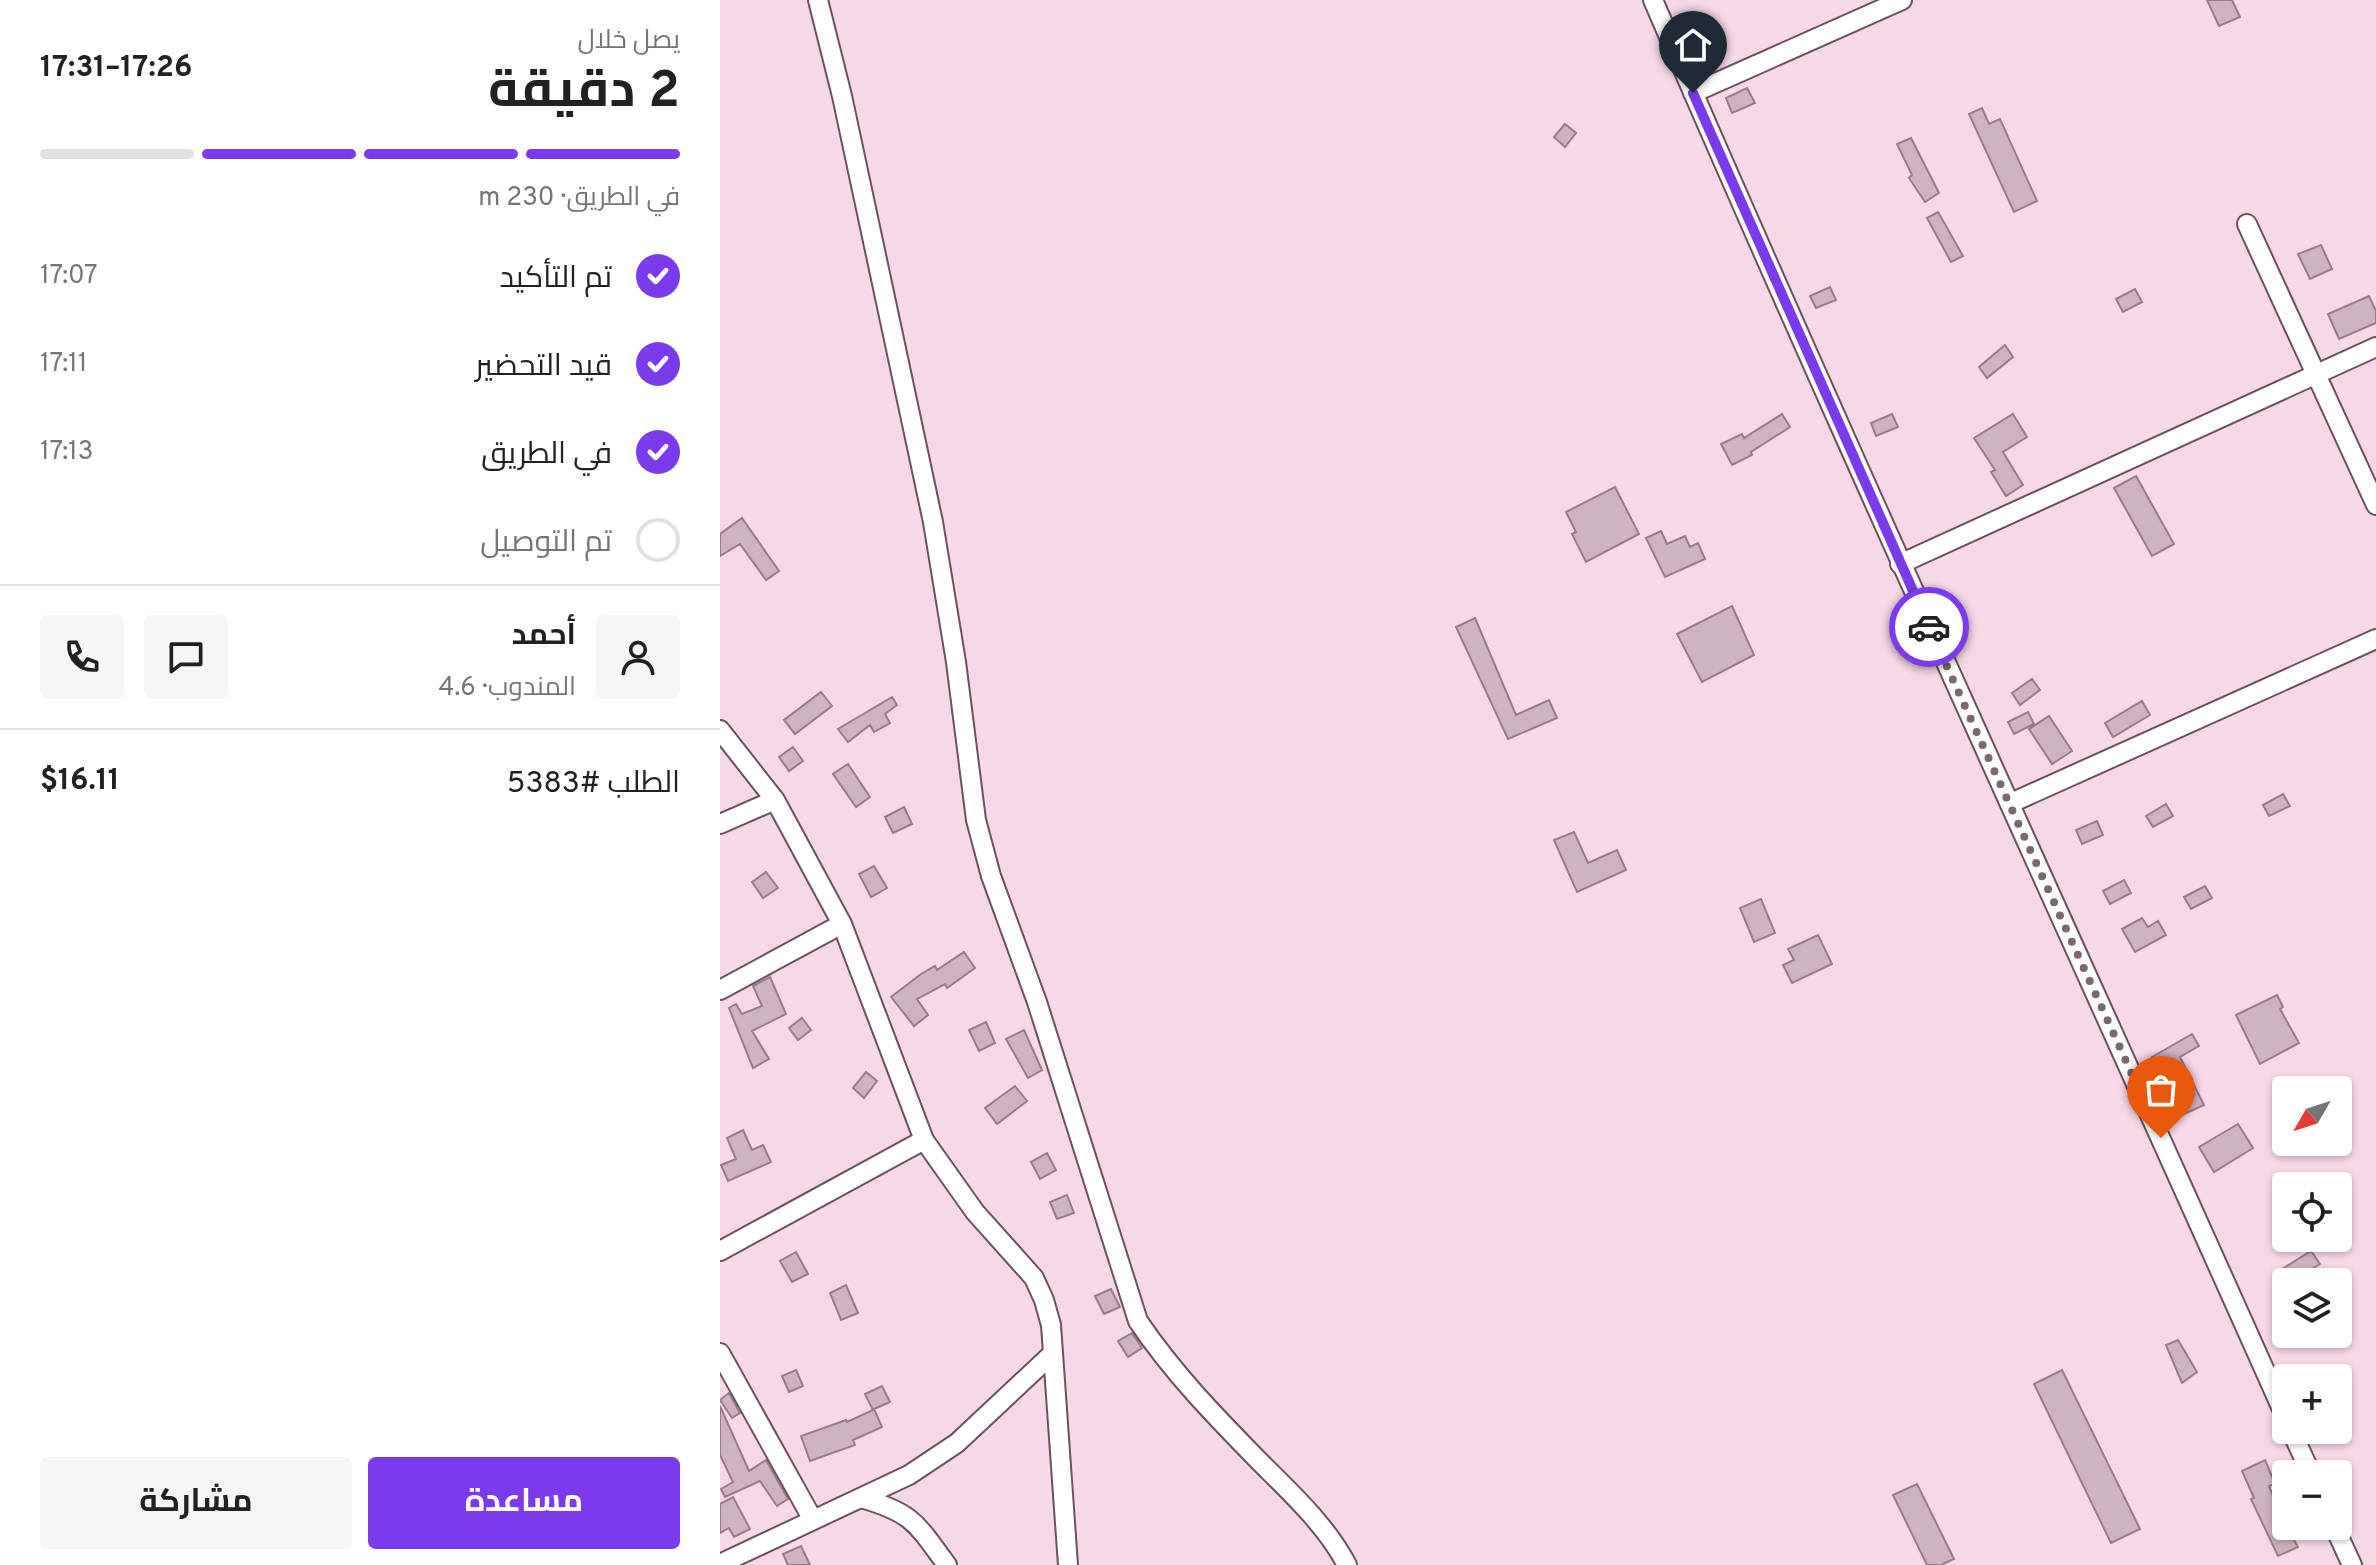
<!DOCTYPE html>
<html lang="ar">
<head>
<meta charset="utf-8">
<style>
  :root { --surface:#fff; --page:#f6f6f6; --text:#202124; --muted:#757577; --line:#e0e0e0; --accent:#7c3aed }
  body { margin:0; font-family:Overpass,Cairo,sans-serif; background:var(--page); color:var(--text); direction:rtl; height:100vh; display:flex; flex-direction:column; font-size:30px; white-space:nowrap }
  * { box-sizing:border-box; margin:0 }
  p { font-size:26px; color:var(--muted) }
  .icon { flex:none; width:44px; height:44px; fill:none; stroke:currentColor; stroke-width:2; stroke-linecap:round; stroke-linejoin:round }
  .map { position:relative; flex:1; overflow:hidden; direction:ltr }
  .details { display:flex; flex-direction:column; background:var(--surface); width:720px }
  .details>* { flex:none }
  .needle { width:52px; rotate:231deg }
  .tools { position:absolute; left:1552px; top:1076px; display:grid; gap:16px }
  .tools a { display:grid; place-items:center; width:80px; height:80px; border-radius:8px; background:var(--surface); box-shadow:0 2px 6px #0004; font-size:40px }
  .pin { position:absolute; display:grid; place-items:center; width:68px; height:68px; color:#fff; margin:-82px -34px; border-radius:50% 50% 50% 0; rotate:-45deg; box-shadow:0 0 8px #0007 }
  .pin .icon { rotate:45deg }
  .courier { position:absolute; display:grid; place-items:center; width:80px; height:80px; margin:-40px; border:6px solid #7c3aed; border-radius:50%; background:#fff; color:#222; box-shadow:0 2px 10px #0007 }
  .head em { font-style:normal; font-weight:700 }
  .head div { display:flex; flex-direction:column-reverse }
  .head { display:flex; align-items:center; justify-content:space-between; height:136px; padding:0 40px }
  h1 { font-size:52px; font-weight:700; line-height:60px }
  .bar { display:grid; grid-template-columns:repeat(4,1fr); gap:12px 8px; align-content:center; height:96px; padding:0 40px }
  .bar i { height:10px; border-radius:6px; background:var(--line) }
  .bar .active { background:var(--accent) }
  .bar p { grid-column:span 4 }
  .line { display:flex; align-items:center; gap:20px; padding:0 40px; border-top:2px solid var(--line) }
  .line div { flex:1 }
  .round { display:grid; place-items:center; flex:none; width:84px; height:84px; border-radius:8px; background:var(--page) }
  ol { padding:0 40px; list-style:none }
  li { display:flex; align-items:center; gap:24px; height:88px }
  li p { margin-inline-start:auto }
  li .icon { padding:8px; border-radius:50%; background:var(--accent); color:#fff; stroke-width:4 }
  li:last-child { color:var(--muted) }
  li i { width:44px; height:44px; border:4px solid var(--line); border-radius:50% }
  .primary-button { display:flex; gap:16px; margin-top:auto; padding:16px 40px }
  .primary-button a { flex:1; height:92px; border-radius:8px; background:var(--accent); color:#fff; font-size:32px; font-weight:700; line-height:92px; text-align:center }
  .primary-button a+a { background:var(--page); color:var(--text) }
  main { display:flex; flex:1; min-height:0 }
  .map>svg:first-child { display:block }
  .building { fill:#d0b3c0; stroke:#987c89; stroke-width:2 }
  .lines { fill:none; stroke-linecap:round; stroke-linejoin:round }
  .minor-casing { stroke:#6b515d; stroke-width:22 }
  .minor { stroke:#fff; stroke-width:18 }
  .done { stroke:#7a6870; stroke-width:8; stroke-dasharray:0 14.4 }
  .route { stroke:#7c3aed; stroke-width:10 }
</style>
</head>
<body>
<main>
<div class="map">
<svg width="1656" height="1565" viewBox="0 0 1656 1565">
  <rect width="100%" height="100%" fill="#f7d8e6"/>
  <!-- building -->
  <path class="building" d="M1487 0H1512L1520 17 1499 26Z
    M1027 88 1035 103 1012 113 1006 98Z
    M1262 108 1269 124 1280 119 1317 201 1294 212 1249 114Z
    M845 124 856 133 845 147 834 137Z
    M1191 138 1219 193 1205 202 1189 178 1192 175 1177 144Z
    M1218 212 1243 256 1231 262 1207 218Z
    M1601 245 1612 269 1590 279 1578 254Z
    M1110 287 1116 300 1096 308 1090 296Z
    M1415 289 1422 302 1403 312 1396 299Z
    M1649 296 1656 311V323L1619 339 1608 314Z
    M1285 345 1293 357 1267 378 1259 367Z
    M1062 414 1070 427 1031 452 1032 455 1012 465 1001 444 1022 434 1024 438Z
    M1172 414 1178 427 1156 436 1151 423Z
    M1293 414 1307 437 1283 452 1303 485 1286 496 1271 472 1275 470 1254 438Z
    M1416 476 1454 544 1432 556 1394 488Z
    M895 487 919 534 866 562 852 534 856 532 846 512Z
    M22 518 59 571 46 580 20 544 0 556V534Z
    M941 531 947 544 965 536 970 547 978 543 985 559 945 577 926 538Z
    M1012 606 1034 655 982 682 957 634Z
    M755 618 796 715 829 700 837 718 788 739 736 627Z
    M1312 679 1320 690 1300 705 1292 693Z
    M101 692 112 706 75 734 64 720Z
    M172 697 177 705 165 714 170 723 154 732 150 725 128 742 118 729Z
    M1422 701 1430 715 1393 737 1385 723Z
    M1308 712 1314 724 1294 734 1288 722Z
    M1329 716 1352 751 1332 764 1309 729Z
    M73 747 83 761 69 771 59 757Z
    M128 764 150 797 136 807 113 774Z
    M1563 794 1570 806 1549 816 1543 805Z
    M1446 804 1453 816 1433 827 1426 816Z
    M184 807 192 824 173 833 165 817Z
    M1377 821 1383 835 1362 844 1356 830Z
    M854 832 868 863 897 850 906 870 857 892 834 840Z
    M154 866 167 888 151 897 139 874Z
    M46 872 58 888 43 898 32 882Z
    M1404 880 1411 893 1390 904 1383 891Z
    M1485 886 1492 898 1471 909 1464 897Z
    M1041 899 1055 933 1034 942 1020 908Z
    M1422 918 1428 927 1438 921 1446 935 1415 952 1402 929Z
    M1098 935 1112 964 1072 983 1063 965 1074 960 1068 949Z
    M244 952 255 968 227 988 225 984 197 999 208 1015 194 1026 171 997 201 974 215 966 217 970Z
    M50 977 66 1014 32 1031 49 1059 33 1068 9 1008 16 1004 22 1014 42 1006 33 986Z
    M1557 995 1563 1007 1560 1009 1579 1043 1540 1064 1516 1015Z
    M82 1018 91 1030 78 1040 69 1028Z
    M266 1022 275 1043 259 1051 249 1030Z
    M304 1030 322 1070 308 1078 286 1039Z
    M1472 1034 1479 1046 1460 1057 1484 1105 1462 1115 1456 1102 1458 1101 1432 1057Z
    M146 1072 157 1081 144 1098 133 1088Z
    M295 1086 307 1101 277 1124 265 1108Z
    M1518 1124 1533 1148 1494 1172 1479 1147Z
    M23 1130 32 1150 43 1145 51 1162 8 1181 1 1165 16 1159 7 1138Z
    M327 1153 336 1170 320 1179 311 1162Z
    M347 1195 354 1213 337 1219 330 1202Z
    M1591 1251 1600 1264 1570 1282 1562 1269Z
    M76 1252 88 1274 72 1282 60 1261Z
    M126 1285 138 1313 121 1320 110 1293Z
    M391 1289 400 1307 384 1314 375 1296Z
    M412 1333 422 1348 408 1357 398 1341Z
    M1458 1340 1477 1372 1462 1383 1446 1345Z
    M76 1370 83 1386 69 1392 62 1376Z
    M1342 1370 1420 1529 1391 1543 1314 1384Z
    M162 1386 170 1402 154 1409 162 1427 133 1440 135 1445 90 1461 81 1436 126 1420 127 1422 153 1410 145 1394Z
    M9 1393 20 1413 12 1418 0 1400Z
    M0 1406 29 1471 46 1460 68 1499 57 1506 40 1481 5 1497 1 1489 13 1482 0 1455Z
    M1545 1460 1555 1484 1549 1486 1566 1526 1578 1547 1558 1556 1531 1499 1534 1498 1522 1471Z
    M1197 1484 1234 1559 1221 1565H1207L1173 1495Z
    M13 1497 30 1529 14 1537 9 1528 0 1533V1504Z
    M81 1546 90 1565H68L63 1554Z"/>
  <g class="lines">
    <!-- minor casing -->
    <g class="minor-casing">
      <path id="minor" d="M98 0 122 96 213 522 236 662 256 820 271 876 317 1002 418 1321C453 1373 495 1416 539 1461 571 1493 606 1525 627 1565
        M933 0C1138 475 1355 945 1566 1418
        M973 93 1182 0
        M1527 224 1656 505
        M1180 564 1656 347
        M0 730 55 800 122 924 204 1140 255 1212 314 1278 324 1300 331 1325 348 1565
        M1291 803 1656 639
        M0 824 55 800
        M0 990 122 924
        M0 1251 204 1140
        M0 1353 93 1520
        M1571 1430 1591 1474
        M141 1498C193 1513 196 1523 227 1565
        M1614 1526 1632 1565
        M0 1564 189 1475 237 1443 332 1354"/>
    </g>
    <!-- minor -->
    <use href="#minor" class="minor"/>
  </g>
  <g class="lines">
    <!-- done -->
    <path class="done" d="M1209 627 1441 1138"/>
    <!-- route -->
    <path class="route" d="M973 93 1209 627"/>
  </g>
</svg>
<div class="tools">
<a><svg class="needle" viewBox="-14 -14 28 28"><path d="M0-13l5 13h-10z" fill="#e53935"/><path d="M0 13l5-13h-10z" fill="#757577"/></svg></a>
<a><svg class="icon" aria-label="locate" viewBox="0 0 24 24"><circle cx="12" cy="12" r="6"/><path d="M12 2v4M12 18v4M2 12h4M18 12h4"/></svg></a>
<a><svg class="icon" aria-label="layers" viewBox="0 0 24 24"><path d="M12 4l9 5-9 5-9-5zM3 14l9 5 9-5"/></svg></a>
<a>+</a>
<a>−</a>
</div>
<div class="pin" style="left:1441px;top:1138px;background:#ea580c"><svg class="icon" aria-label="bag" viewBox="0 0 24 24"><path d="M5 8h14l-1 12H6zM9 8a3 3 0 0 1 6 0"/></svg></div>
<div class="pin" style="left:973px;top:93px;background:#1f2937"><svg class="icon" aria-label="home" viewBox="0 0 24 24"><path d="M3 11l9-7 9 7M6 9v11h12V9"/></svg></div>
<div class="courier" style="left:1209px;top:627px"><svg class="icon" aria-label="car" viewBox="0 0 24 24"><path d="M5 17H2v-5l4-1 3-4h7l3 4 3 1v5h-3M9 17h6M6 11h13"/><circle cx="7" cy="17" r="2"/><circle cx="17" cy="17" r="2"/></svg></div>
</div>
<section class="details">
<div class="head"><div><h1>2 دقيقة</h1><p>يصل خلال</p></div><em>17:26–17:31</em></div>
<div class="bar"><i class="active"></i><i class="active"></i><i class="active"></i><i></i><p>في الطريق · 230 m</p></div>
<ol>
<li><svg class="icon" aria-label="check" viewBox="0 0 24 24"><path d="M5 12l5 5 9-10"/></svg>تم التأكيد<p>17:07</p></li>
<li><svg class="icon" aria-label="check" viewBox="0 0 24 24"><path d="M5 12l5 5 9-10"/></svg>قيد التحضير<p>17:11</p></li>
<li><svg class="icon" aria-label="check" viewBox="0 0 24 24"><path d="M5 12l5 5 9-10"/></svg>في الطريق<p>17:13</p></li>
<li><i></i>تم التوصيل</li>
</ol>
<div class="line" style="height:144px"><a class="round"><svg class="icon" aria-label="person" viewBox="0 0 24 24"><circle cx="12" cy="8" r="4"/><path d="M4 21q1-7 8-7t8 7"/></svg></a><div><b>أحمد</b><p>المندوب · 4.6</p></div><a class="round"><svg class="icon" aria-label="chat" viewBox="0 0 24 24"><path d="M4 5h16v11H9l-5 4z"/></svg></a><a class="round"><svg class="icon" aria-label="phone" viewBox="0 0 24 24"><path d="M5 4h4l2 5-3 2q2 4 5 5l2-3 5 2v4C11 20 4 13 5 4z"/></svg></a></div>
<div class="line" style="height:104px"><div>الطلب #5383</div><b>$16.11</b></div>
<div class="primary-button"><a>مساعدة</a><a>مشاركة</a></div>
</section>
</main>
</body>
</html>
